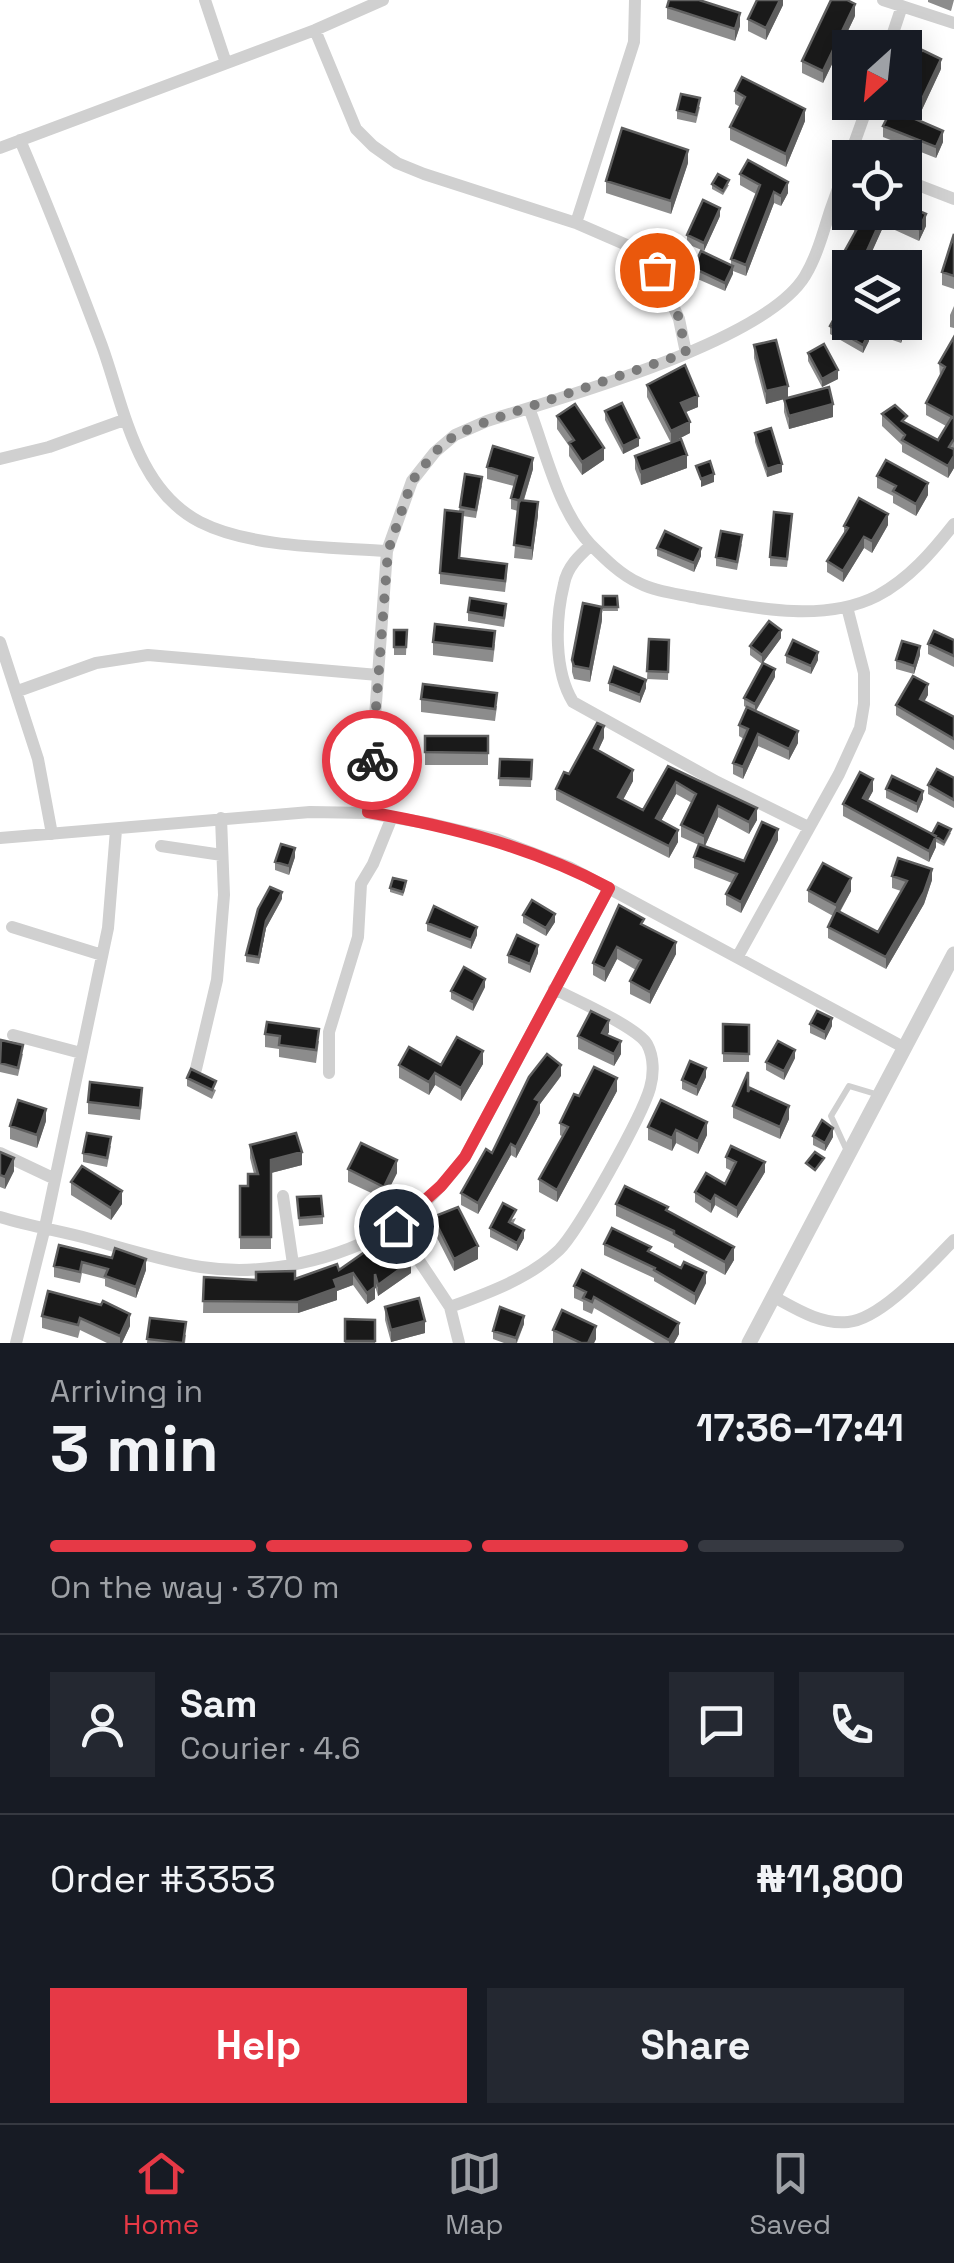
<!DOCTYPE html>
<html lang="en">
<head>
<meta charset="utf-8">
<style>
  :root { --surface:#171b24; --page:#242831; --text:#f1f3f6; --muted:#9ea1a6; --line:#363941; --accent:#e63946 }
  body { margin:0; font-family:"Space Grotesk",sans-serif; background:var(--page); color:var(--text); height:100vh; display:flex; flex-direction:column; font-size:38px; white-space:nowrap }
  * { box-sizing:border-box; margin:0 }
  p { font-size:32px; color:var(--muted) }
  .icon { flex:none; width:55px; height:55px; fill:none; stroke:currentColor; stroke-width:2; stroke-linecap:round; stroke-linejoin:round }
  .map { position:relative; height:1343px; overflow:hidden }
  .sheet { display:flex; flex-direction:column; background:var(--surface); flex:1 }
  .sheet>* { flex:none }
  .needle { width:65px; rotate:207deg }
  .tools { position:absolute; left:832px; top:30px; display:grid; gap:20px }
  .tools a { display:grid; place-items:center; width:90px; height:90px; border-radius:0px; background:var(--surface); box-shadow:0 5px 25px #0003; font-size:50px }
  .pin { position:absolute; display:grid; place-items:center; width:85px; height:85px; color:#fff; margin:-42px; border:5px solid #fff; border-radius:50%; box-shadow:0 2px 10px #0007 }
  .courier { position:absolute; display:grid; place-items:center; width:100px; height:100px; margin:-50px; border:8px solid #e63946; border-radius:50%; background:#fff; color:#222; box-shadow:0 2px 12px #0007 }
  .head em { font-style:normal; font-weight:600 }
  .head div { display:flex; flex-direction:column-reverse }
  .head { display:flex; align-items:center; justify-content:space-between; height:170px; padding:0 50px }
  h1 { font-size:65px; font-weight:600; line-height:75px }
  .bar { display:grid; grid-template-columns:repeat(4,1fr); gap:15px 10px; align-content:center; height:120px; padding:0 50px }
  .bar i { height:12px; border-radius:8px; background:var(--line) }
  .bar .current { background:var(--accent) }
  .bar p { grid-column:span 4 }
  .line { display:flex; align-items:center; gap:25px; padding:0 50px; border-top:2px solid var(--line) }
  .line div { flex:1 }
  .round { display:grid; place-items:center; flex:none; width:105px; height:105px; border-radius:0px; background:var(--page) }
  .button { display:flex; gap:20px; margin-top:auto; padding:20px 50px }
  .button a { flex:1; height:115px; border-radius:0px; background:var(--accent); color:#fff; font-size:40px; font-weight:600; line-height:115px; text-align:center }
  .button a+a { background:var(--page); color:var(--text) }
  .dock { display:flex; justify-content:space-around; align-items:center; height:140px; border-top:2px solid var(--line); background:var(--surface); font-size:28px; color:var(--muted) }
  .dock a { display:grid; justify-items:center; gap:5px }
  .dock .current { color:var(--accent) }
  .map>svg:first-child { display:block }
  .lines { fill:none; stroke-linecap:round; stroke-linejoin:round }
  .service { stroke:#d0d0d0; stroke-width:6 }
  .minor { stroke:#d0d0d0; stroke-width:12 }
  .tertiary { stroke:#d0d0d0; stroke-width:15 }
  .wall { fill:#8c8c8c }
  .shaded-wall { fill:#5f5f5f }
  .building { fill:#1a1a1a; stroke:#5f5f5f; stroke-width:2.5 }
  .done { stroke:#7a7a7a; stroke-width:10; stroke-dasharray:0 18 }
  .route { stroke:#e63946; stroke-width:12 }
</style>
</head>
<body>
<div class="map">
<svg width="954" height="1343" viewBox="0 0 954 1343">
  <rect width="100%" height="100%" fill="#fff"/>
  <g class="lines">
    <!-- service -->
    <path class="service" d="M848 1153 831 1116 849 1086 879 1095"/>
    <!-- minor -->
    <path class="minor" d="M205 0 226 63
      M883 0 954 23
      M315 30 356 129 373 146 397 163 424 174 576 223 629 246 657 270 679 319 686 353
      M888 48 902 6
      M20 140C49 208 76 277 102 346 124 407 136 489 200 522 251 548 330 547 387 551
      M0 148 315 30 383 0
      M905 180 954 199
      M576 223 634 42 635 0
      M529 408C546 452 558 510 591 545 605 559 621 575 639 583 656 592 679 594 697 598 753 608 824 623 877 596 909 579 932 552 954 524
      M0 459 49 447 124 420
      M591 545C579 556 567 567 564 584 555 620 554 671 573 702L717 782 808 827
      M0 642 38 759 52 834
      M18 691 96 663 148 655 378 675
      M368 813 387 551 412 481 435 452 455 435 487 421C563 397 765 342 805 276 817 256 823 233 830 211 843 175 856 139 869 102
      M0 838 310 812 368 813 432 824 496 839 569 867 905 1048
      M161 846 222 855
      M12 927 102 955
      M738 956 839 774 860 728 864 704V673L847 607
      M13 1035 81 1053
      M196 1069 217 980 224 895 221 818
      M329 1073V1032L358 937 361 884 373 864 392 817
      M0 1153 55 1179
      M283 1196 293 1264
      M0 1217C29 1226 60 1231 90 1239 126 1249 164 1261 201 1267 265 1277 338 1260 394 1227 421 1211 445 1182 465 1157L609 888
      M396 1226 450 1307 459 1343
      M774 1297C796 1309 821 1325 848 1322 882 1319 930 1264 954 1240
      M450 1307C488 1293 530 1278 559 1250 579 1230 642 1116 650 1088 654 1074 654 1057 647 1044 637 1027 574 999 554 989
      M16 1343 45 1227 108 928 116 830"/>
    <!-- tertiary -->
    <path class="tertiary" d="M749 1343 954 954"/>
  </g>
  <!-- wall -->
  <path class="wall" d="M783 0V5L766 40 748 31V19Z
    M928 0H954L951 11 928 2Z
    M667 7 740 26 735 41 667 19Z
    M855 16 823 83 802 73V61Z
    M941 69 917 120 943 142 936 158 883 137V126Z
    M735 91 805 121 786 167 730 140V127L740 107 735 104Z
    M700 107 696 123 677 119V110Z
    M688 163 671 214 606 193V181Z
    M740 174 788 193 781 206 774 203 746 276 733 271 725 291 693 277V268L731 264V259L756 194 740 185Z
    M712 184 729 185 723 195 712 189Z
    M860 212H905L926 226 919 241 884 225 870 255 850 268V281L838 275V263L854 235V225Z
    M720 216 704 251 687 244V235Z
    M954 234V289L942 285V272Z
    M916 299 901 343 884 337V325Z
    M954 306V328L950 327V315Z
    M830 326 869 341 863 353 830 334Z
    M954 337V468L948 478 902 452V445L882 426V414L907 423 938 440 946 426 926 415V403L940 376 939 363Z
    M754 345 788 398 766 404 754 358Z
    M808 353 838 379 822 387 808 361Z
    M647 385 698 407 686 412 690 433 672 442 687 468 641 485 635 469V456L671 443 647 397Z
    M784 399 833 417 789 429 784 412Z
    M605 411 639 446 623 454 605 420Z
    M557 416 604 460 582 475 569 456V446L557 429Z
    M755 433 782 472 767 477 755 442Z
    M487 467 533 469 524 500 538 515 532 560 514 558 518 511 511 509V498L514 486 487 479Z
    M877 476 928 495 916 516 893 503V496L877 488Z
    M482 485 476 518 463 516 460 559 507 575 505 592 440 584V573L460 507Z
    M792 522 787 567 770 566V557Z
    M888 525 872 553 864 548 843 582 827 572V561L844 535V526Z
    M742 544 737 570 716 566V557Z
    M657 548 701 556 694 572 657 556Z
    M603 596H617L618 611H603Z
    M468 612H506L504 627 468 621Z
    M602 620 590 682 574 679 572 672V660Z
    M394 630H407L406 655H394Z
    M781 638 762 664 750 655V646Z
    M649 639 669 640 668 680 647 679Z
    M954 640V667L928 654V644Z
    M433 642 495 644 493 662 433 655Z
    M786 655 818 660 811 674 786 663Z
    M920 655 914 674 896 669V660Z
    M775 677 756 711 798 743 789 760 758 746 743 779 733 774V763L744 739 739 736V725L747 708 744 706V698Z
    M609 683 646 688 640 703 609 691Z
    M928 695 924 701 954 717V750L896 715V705Z
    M421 699 497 706 495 721 421 712Z
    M425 736H488V765H425Z
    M604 738 598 750 633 781 623 800 643 810 668 766 757 820 749 834 718 817 705 846 744 861 778 840 741 913 726 905V894L732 883 694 868V857L699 845 681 837V825L692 803 676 794 661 821 678 842 669 858 556 800V789Z
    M500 759 532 760 531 787 499 786Z
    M954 778V808L928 794V785Z
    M886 789 923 799 917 813 886 798Z
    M873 791 868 800 932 834 951 833 944 846 936 842V847L929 862 843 816V804Z
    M295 857 289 875 275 870V862Z
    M892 876 932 880 924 904 886 969 828 938V927L833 916 808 902V890L851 891 840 912 878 932 901 891 892 888Z
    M406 885 403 896 390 892V888Z
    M282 899 266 928 259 964 246 962V955Z
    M523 915 555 922 546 936 523 923Z
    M427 923 477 935 471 949 427 931Z
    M644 925 676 954 650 1004 630 994V981L636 970 617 959 605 982 593 975V963Z
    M538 953 530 973 508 963V955Z
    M485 987 473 1011 451 999V991Z
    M723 1024 749 1025V1062H723Z
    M810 1024 832 1026 825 1040 810 1033Z
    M609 1032 607 1035 621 1054 614 1066 578 1049V1036Z
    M265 1034 319 1041 316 1063 279 1057V1049L265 1047Z
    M0 1045 23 1054 18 1076 0 1072Z
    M795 1058 784 1080 766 1070V1062Z
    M483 1064 461 1101 435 1085 429 1095 399 1078V1065Z
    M561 1076 540 1104V1113L516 1158 511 1155 478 1214 461 1205V1193L492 1153Z
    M706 1077 697 1096 682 1089V1080Z
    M187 1078 216 1090 212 1099 187 1086Z
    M617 1091 557 1202 539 1192V1179L563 1137 560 1135V1123L579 1096Z
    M142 1100 140 1120 88 1114V1102Z
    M733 1106 789 1119 780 1139 733 1118Z
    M46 1121 37 1148 10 1139V1126Z
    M648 1127 707 1135 698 1154 676 1143 672 1151 648 1140Z
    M813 1136 833 1137 825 1151 813 1145Z
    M250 1145 302 1165 271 1173V1249H240V1186H248L254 1174 250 1158Z
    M111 1146 107 1167 83 1162V1153Z
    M0 1152 14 1171 5 1189 0 1187Z
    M726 1157 765 1172 737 1218 715 1205 711 1213 695 1202V1192L725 1184 732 1171 726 1168Z
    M348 1169 397 1173 384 1199 348 1182Z
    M71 1182 122 1204 111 1220 71 1195Z
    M297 1197 323 1216V1224L299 1226Z
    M616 1204 668 1211 734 1260 725 1275 674 1247V1244L616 1216Z
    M433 1217 478 1259 454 1271 433 1230Z
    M516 1218 513 1224 524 1238 517 1251 490 1237V1228Z
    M604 1244 651 1252 706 1283 695 1305 654 1281V1278L604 1255Z
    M112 1258 146 1270 136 1298 105 1286V1279L82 1273 80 1283 54 1277V1266Z
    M339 1270 411 1273 378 1296 375 1286V1299L367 1304 353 1285 337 1291V1300L298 1313H203L204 1277 256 1280 295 1279Z
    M574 1286 679 1334 674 1343H655L594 1308 592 1314 583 1310V1302L574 1298Z
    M48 1291 130 1326 122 1343H107L80 1330 78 1338 42 1328V1316Z
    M385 1307 425 1333 391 1342 385 1320Z
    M150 1318 186 1335 185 1343H147Z
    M345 1319 375 1320V1343H345Z
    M524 1324 517 1343H504L493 1339V1331Z
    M553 1330 596 1339 594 1343H553Z"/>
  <!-- shaded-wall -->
  <path class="shaded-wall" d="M780 0H783V5L766 40V28Z
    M855 4V16L823 83V71Z
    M740 13V26L735 41V29Z
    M941 59V69L913 129V118Z
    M805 109V121L786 167V154Z
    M943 131V142L936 158V147Z
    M688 150V163L671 214V201Z
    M788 182V193L781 206V196Z
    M774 192V203L746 276V265Z
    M720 208V216L704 251V243Z
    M884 213V225L866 265V253Z
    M926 214V226L919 241V229Z
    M733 266V274L725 291V283Z
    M916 287V299L901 343V331L905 322Z
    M869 333V341L863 353V345Z
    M838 370V379L822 387V379Z
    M788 386V398L766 404V391Z
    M698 396V407L681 414V403Z
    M833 404V417L789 429V416Z
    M690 422V433L671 443V431Z
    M639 438V446L623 454V446Z
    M604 448V460L582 475V462Z
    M687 455V468L641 485V472Z
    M954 456V468L948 478V466Z
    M533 458V469L520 512V501Z
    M782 464V472L767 477V469Z
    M714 474V482L701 487V479Z
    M928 483V495L916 516V504Z
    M538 502V515L532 560V548Z
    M888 514V525L872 553V541Z
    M864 537V548L843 582V571Z
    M701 548V556L694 572V563Z
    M602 607V620L590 682V669Z
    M781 630V638L762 664V655Z
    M920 646V655L914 674V666Z
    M818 652V660L811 674V666Z
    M775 669V677L755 712V704Z
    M646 680V688L640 703V695Z
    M928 684V695L920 709V699Z
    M604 726V738L594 760V748Z
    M798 731V743L789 760V749Z
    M758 734V746L743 779V767Z
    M633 770V781L618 809V797Z
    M873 779V791L863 809V798Z
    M676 782V794L656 830V818Z
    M923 791V799L917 813V804Z
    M718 806V817L704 848V836Z
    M757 808V820L749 834V822Z
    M778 829V840L741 913V902Z
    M678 830V842L669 858V846Z
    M936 836V847L929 862V851Z
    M295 848V857L289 875V866Z
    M932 869V880L924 904 886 969V957Z
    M851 878V891L836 918V905Z
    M282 892V899L266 928 259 964 266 921Z
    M555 914V922L546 936V928Z
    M477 927V935L471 949V940Z
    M676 942V954L650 1004V992Z
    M538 945V953L530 973V964Z
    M617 947V959L605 982V969Z
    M485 979V987L473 1011V1002Z
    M832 1018V1026L825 1040V1032Z
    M609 1020V1032L602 1045V1033Z
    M621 1041V1054L614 1066V1054Z
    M795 1050V1058L784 1080V1071Z
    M483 1051V1064L461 1101V1088Z
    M561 1065V1076L540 1104V1113L516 1158V1147L535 1099Z
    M706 1068V1077L697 1096V1087Z
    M435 1073V1085L429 1095V1082Z
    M617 1078V1091L557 1202V1190Z
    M789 1106V1119L780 1139V1127Z
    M46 1109V1121L37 1148V1135Z
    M707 1122V1135L698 1154V1141Z
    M833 1128V1137L825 1151V1143Z
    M676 1130V1143L672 1151V1138Z
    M511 1144V1155L478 1214V1203Z
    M302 1152V1165L271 1173V1160Z
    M14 1158V1171L5 1189V1177Z
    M397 1160V1173L384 1199V1187Z
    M765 1162V1172L737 1218V1208Z
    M122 1191V1204L111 1220V1208Z
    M715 1195V1205L711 1213V1202Z
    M524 1230V1238L517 1251V1243Z
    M478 1246V1259L454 1271V1259Z
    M734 1247V1260L725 1275V1262Z
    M146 1259V1270L136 1298V1287Z
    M411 1261V1273L378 1296V1285Z
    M706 1272V1283L695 1305V1294Z
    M353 1273V1285L337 1291V1300L298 1313V1302L334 1280Z
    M375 1287V1299L367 1304V1293Z
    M130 1314V1326L122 1343H120V1336Z
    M524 1316V1324L516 1343V1338Z
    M425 1321V1333L391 1342V1330Z
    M679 1323V1334L674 1343H669V1340Z
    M596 1326V1339L594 1343H588Z"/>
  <!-- building -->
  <path class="building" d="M669 0H699L740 13 735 29 667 7Z
    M757 0H780L766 28 748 19Z
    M831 0H847L855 4 823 71 802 61Z
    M922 50 941 59 913 118 943 131 936 147 883 126 895 102H905V83Z
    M742 77 805 109 786 154 730 127 745 97 735 91Z
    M681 94 700 98 696 115 677 110Z
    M622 128 688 150 671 201 606 181Z
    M748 160 788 182 781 196 774 192 746 265 731 259 760 185 740 174Z
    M718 174 729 180 723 191 712 184Z
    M703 200 720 208 704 243 687 235Z
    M905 205 926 214 919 229 884 213 866 253 890 268H850V269L838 263 858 227 854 225 860 212H905Z
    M954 234V276L942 272Z
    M701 251 733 266 725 283 693 268Z
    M905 283 916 287 905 318Z
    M835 317 869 333 863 345 830 326Z
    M885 322H904L901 331 884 325Z
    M954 337V439L949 447 954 449V456L948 466 902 440 905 435 882 414 895 405 907 416 902 421 938 440 952 417 926 403 945 367 939 363Z
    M776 340 788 386 766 391 754 345Z
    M824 344 838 370 822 379 808 353Z
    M685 365 698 396 681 403 690 422 671 431 647 385Z
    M829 387 833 404 789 416 784 399Z
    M622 403 639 438 623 446 605 411Z
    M575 404 604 448 582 462 569 443 574 440 557 416Z
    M771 428 782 464 767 469 755 433Z
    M681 439 687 455 641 472 635 456Z
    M493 446 533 458 520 501 511 498 517 476 487 467Z
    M886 460 928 483 916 504 893 491 896 486 877 476Z
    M710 461 714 474 701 479 696 466Z
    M465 474 482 477 476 510 460 507Z
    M859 498 888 514 872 541 864 537 843 571 827 561 848 528 844 526Z
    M519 500 538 502 532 548 514 545Z
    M445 510 463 512 459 558 507 564 505 581 440 573Z
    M774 512 792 514 787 559 770 557Z
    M665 531 701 548 694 563 657 548Z
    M721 531 742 535 737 562 716 557Z
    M603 596H617L618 607H603Z
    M470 598 506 604 504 618 468 612Z
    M583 603 602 607 590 669 574 666 572 660Z
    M769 621 781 630 762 655 750 646Z
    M435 624 495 631 493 649 433 642Z
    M394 630H407L406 647H394Z
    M934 631 954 640V656L928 644Z
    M649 639 669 640 668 672 647 671Z
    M793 640 818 652 811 666 786 655Z
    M902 641 920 646 914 666 896 660Z
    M763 663 775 669 755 704 744 698Z
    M614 667 646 680 640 695 609 683Z
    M913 676 928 684 920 699 954 717V739L896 705Z
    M423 684 497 693 495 709 421 699Z
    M747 707 798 731 789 749 758 734 743 767 733 763 748 729 739 725Z
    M597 723 604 726 594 748 633 770 618 797 643 810 668 766 757 808 749 822 718 806 704 836 681 825 696 794 676 782 656 818 678 830 669 846 556 789 564 772 569 774Z
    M425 736H488V753L425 752Z
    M500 759 532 760 531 779 499 778Z
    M937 769 954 778V800L928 785Z
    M860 772 873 779 863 798 936 836 929 851 843 804Z
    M892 776 923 791 917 804 886 789Z
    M762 822 778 829 741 902 726 894 737 874 694 857 699 844 744 861Z
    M938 823 951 829 944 842 932 834Z
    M281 844 295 848 289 866 275 862Z
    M898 858 932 869 924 892 886 957 828 927 836 910 878 932 907 881 892 876Z
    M823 863 851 878 836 905 808 890Z
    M393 878 406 881 403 892 390 888Z
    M270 887 282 892 266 921 259 957 246 955 258 909Z
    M532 900 555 914 546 928 523 915Z
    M619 905 644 919 641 924 676 942 650 992 630 981 641 960 617 947 605 969 593 963Z
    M434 906 477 927 471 940 427 923Z
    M517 935 538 945 530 964 508 955Z
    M464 967 485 979 473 1002 451 991Z
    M591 1011 609 1020 602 1033 621 1041 614 1054 578 1036Z
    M817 1011 832 1018 825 1032 810 1024Z
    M267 1022 319 1029 316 1050 279 1045 280 1036 265 1034Z
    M723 1024 749 1025V1054L723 1053Z
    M457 1037 483 1051 461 1088 435 1073 429 1082 399 1065 409 1047 441 1065Z
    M1 1040 23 1045 18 1068 0 1063Z
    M778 1041 795 1050 784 1071 766 1062Z
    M547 1054 561 1065 535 1099 540 1101 516 1147 511 1144 478 1203 461 1193 486 1149 492 1153 529 1077Z
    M690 1061 706 1068 697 1087 682 1080Z
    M594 1067 617 1078 557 1190 539 1179 568 1127 560 1123 574 1094 579 1096Z
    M191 1069 216 1081 212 1090 187 1078Z
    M748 1072V1092L750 1088 789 1106 780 1127 733 1106Z
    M90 1082 142 1088 140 1108 88 1102Z
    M18 1100 46 1109 37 1135 10 1126Z
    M661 1100 707 1122 698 1141 676 1130 672 1138 648 1127Z
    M822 1120 833 1128 825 1143 813 1136Z
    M87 1133 111 1137 107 1158 83 1153Z
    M296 1133 302 1152 271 1160V1237H240V1186H248V1174H258L250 1145Z
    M361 1143 397 1160 384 1187 348 1169Z
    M731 1146 765 1162 737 1208 715 1195 711 1202 695 1192 706 1173 725 1184 736 1162 726 1157Z
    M0 1152 14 1158 5 1177 0 1175Z
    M815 1152 824 1158 815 1170 806 1163Z
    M82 1166 122 1191 111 1208 71 1182Z
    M625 1186 668 1207 666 1210 734 1247 725 1262 674 1234V1231L616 1204Z
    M321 1196 323 1216 299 1218 297 1197Z
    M503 1203 516 1210 509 1222 524 1230 517 1243 490 1228Z
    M458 1207 478 1246 454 1259 433 1217Z
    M612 1228 651 1247 648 1251 681 1268 684 1262 706 1272 695 1294 654 1270 655 1268 604 1244Z
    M386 1237 392 1247 398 1243 411 1261 378 1285 375 1274V1287L367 1293 353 1273 334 1280 337 1288 298 1302 203 1301 204 1277 256 1280V1272L295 1271V1279L337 1264 339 1270Z
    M59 1245 112 1258 115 1248 146 1259 136 1287 105 1276 108 1269 82 1262 80 1272 54 1266Z
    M582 1270 679 1323 669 1340 594 1297 592 1302 583 1298 586 1292 574 1286Z
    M48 1291 101 1305 103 1301 130 1314 120 1336 80 1318 78 1325 42 1316Z
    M419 1298 425 1321 391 1330 385 1307Z
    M500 1307 524 1316 516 1338 493 1331Z
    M562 1310 596 1326 588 1343H581L553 1330Z
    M150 1318 186 1322 183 1343 147 1339Z
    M345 1319 375 1320V1341H345Z"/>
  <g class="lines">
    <!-- done -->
    <path class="done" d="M372 760 388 551 412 481 435 452 455 435 488 421 686 353 679 318 657 270"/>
    <!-- route -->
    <path class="route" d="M372 760 368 812C453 827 532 847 609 888L465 1157 441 1186 396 1226"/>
  </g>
</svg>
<div class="tools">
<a><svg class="needle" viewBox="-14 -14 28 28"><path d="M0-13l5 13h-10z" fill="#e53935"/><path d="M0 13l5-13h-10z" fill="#9ea1a6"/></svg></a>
<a><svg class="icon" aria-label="locate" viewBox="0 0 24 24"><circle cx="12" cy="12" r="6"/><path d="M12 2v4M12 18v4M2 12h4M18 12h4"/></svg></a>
<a><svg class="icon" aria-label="layers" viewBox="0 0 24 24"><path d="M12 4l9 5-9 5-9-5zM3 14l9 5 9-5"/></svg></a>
</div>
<div class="pin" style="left:657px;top:270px;background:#ea580c"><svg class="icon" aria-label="bag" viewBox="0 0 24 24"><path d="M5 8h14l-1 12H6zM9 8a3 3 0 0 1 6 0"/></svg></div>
<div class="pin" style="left:396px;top:1226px;background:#1f2937"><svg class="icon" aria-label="home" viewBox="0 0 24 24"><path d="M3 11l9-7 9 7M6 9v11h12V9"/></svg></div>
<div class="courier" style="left:372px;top:760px"><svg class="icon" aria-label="bike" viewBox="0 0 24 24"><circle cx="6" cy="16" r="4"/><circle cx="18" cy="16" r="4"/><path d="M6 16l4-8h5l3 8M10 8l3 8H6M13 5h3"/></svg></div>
</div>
<section class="sheet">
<div class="head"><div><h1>3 min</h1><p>Arriving in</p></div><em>17:36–17:41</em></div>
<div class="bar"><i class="current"></i><i class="current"></i><i class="current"></i><i></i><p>On the way · 370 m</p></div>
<div class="line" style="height:180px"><a class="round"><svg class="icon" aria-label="person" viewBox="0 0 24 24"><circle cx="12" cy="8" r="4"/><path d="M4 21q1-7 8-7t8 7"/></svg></a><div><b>Sam</b><p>Courier · 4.6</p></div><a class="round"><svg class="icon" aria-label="chat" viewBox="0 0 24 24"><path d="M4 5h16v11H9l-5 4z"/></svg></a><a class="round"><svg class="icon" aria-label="phone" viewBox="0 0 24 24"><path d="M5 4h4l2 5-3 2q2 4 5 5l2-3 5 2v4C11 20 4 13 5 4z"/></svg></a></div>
<div class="line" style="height:130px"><div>Order #3353</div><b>₦11,800</b></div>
<div class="button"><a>Help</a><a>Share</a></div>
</section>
<nav class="dock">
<a class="current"><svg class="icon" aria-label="home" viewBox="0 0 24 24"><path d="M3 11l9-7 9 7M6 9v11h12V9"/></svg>Home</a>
<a><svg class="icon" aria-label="map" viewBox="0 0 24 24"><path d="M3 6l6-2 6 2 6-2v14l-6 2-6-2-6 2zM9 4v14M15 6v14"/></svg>Map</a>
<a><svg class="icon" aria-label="saved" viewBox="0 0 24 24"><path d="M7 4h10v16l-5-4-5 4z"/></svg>Saved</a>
</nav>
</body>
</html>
